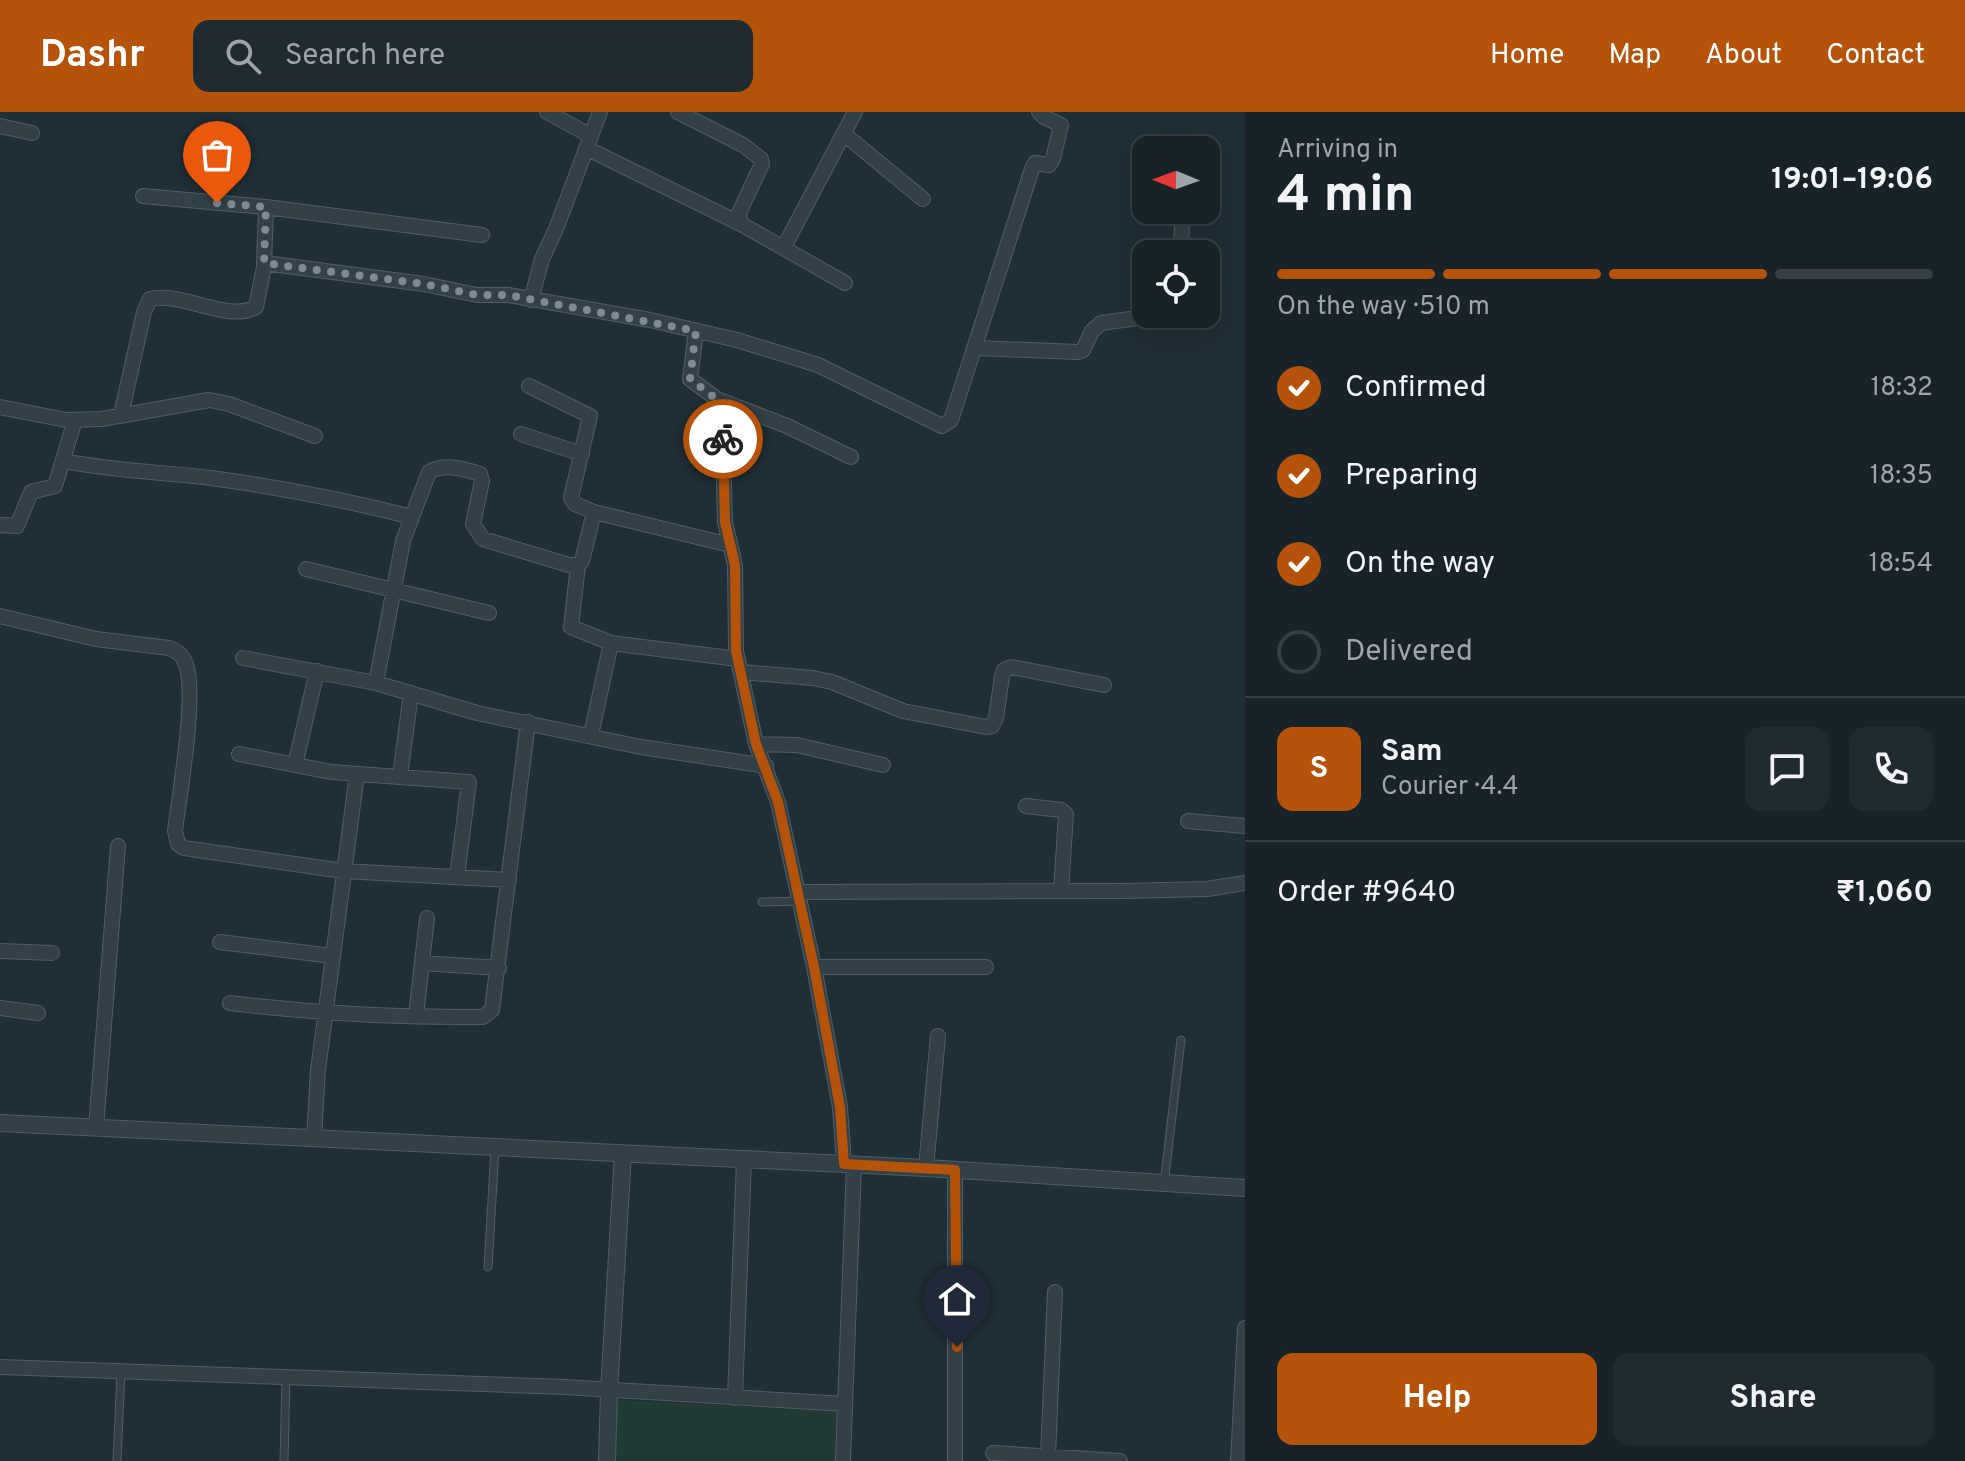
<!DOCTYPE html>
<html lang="en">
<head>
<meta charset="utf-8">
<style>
  :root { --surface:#172329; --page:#202b31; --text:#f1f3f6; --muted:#9ea4a8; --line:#364046; --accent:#b45309 }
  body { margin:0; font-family:Overpass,sans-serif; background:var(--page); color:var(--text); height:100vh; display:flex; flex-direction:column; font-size:30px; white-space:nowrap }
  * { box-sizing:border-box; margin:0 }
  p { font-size:26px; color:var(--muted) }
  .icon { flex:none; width:44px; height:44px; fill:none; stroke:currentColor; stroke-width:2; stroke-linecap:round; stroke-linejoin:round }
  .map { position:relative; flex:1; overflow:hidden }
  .details { display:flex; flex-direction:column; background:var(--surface); width:720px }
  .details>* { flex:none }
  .needle { width:52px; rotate:271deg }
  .tools { position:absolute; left:1132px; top:24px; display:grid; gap:16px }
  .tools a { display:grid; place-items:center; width:88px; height:88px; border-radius:16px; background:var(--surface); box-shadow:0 8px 32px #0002,0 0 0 2px var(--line); font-size:40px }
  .pin { position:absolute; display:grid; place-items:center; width:68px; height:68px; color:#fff; margin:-82px -34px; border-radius:50% 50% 50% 0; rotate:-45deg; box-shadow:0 0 8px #0007 }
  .pin .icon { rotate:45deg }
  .courier { position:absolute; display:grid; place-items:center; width:80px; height:80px; margin:-40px; border:6px solid #b45309; border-radius:50%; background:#fff; color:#222; box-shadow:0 2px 10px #0007 }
  .headline em { font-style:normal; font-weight:700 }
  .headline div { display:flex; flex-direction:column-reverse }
  .headline { display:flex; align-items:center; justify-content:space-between; height:136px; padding:0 32px }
  h1 { font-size:52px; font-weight:700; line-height:60px }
  .bar { display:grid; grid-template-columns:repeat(4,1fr); gap:12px 8px; align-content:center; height:96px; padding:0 32px }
  .bar i { height:10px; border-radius:6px; background:var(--line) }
  .bar .on { background:var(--accent) }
  .bar p { grid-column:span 4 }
  .line { display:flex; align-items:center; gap:20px; padding:0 32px; border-top:2px solid var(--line) }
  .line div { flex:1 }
  .round { display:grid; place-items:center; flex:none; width:84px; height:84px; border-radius:16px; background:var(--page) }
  ol { padding:0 32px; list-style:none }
  li { display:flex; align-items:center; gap:24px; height:88px }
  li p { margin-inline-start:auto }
  li .icon { padding:8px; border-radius:50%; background:var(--accent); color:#fff; stroke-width:4 }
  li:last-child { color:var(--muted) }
  li i { width:44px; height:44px; border:4px solid var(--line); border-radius:50% }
  .action { display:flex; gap:16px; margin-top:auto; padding:16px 32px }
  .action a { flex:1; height:92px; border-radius:16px; background:var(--accent); color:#fff; font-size:32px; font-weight:700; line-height:92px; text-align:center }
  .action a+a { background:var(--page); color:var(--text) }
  header { display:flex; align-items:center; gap:48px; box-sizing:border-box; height:112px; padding:0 40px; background:var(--accent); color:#fff }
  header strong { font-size:38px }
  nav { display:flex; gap:44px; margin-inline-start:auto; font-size:28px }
  .search { width:560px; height:72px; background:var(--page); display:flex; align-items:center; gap:20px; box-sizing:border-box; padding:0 28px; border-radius:16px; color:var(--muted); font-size:30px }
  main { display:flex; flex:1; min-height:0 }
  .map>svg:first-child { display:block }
  .park { fill:#223a36 }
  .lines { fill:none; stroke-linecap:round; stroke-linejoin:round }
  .service-casing { stroke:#505e66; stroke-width:9 }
  .minor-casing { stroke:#505e66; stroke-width:16 }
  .tertiary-casing { stroke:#505e66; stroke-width:18 }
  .service { stroke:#324048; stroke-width:7 }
  .minor { stroke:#324048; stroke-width:14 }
  .tertiary { stroke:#324048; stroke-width:16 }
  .done { stroke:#7b8b93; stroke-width:8; stroke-dasharray:0 14.4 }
  .route { stroke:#b45309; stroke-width:10 }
</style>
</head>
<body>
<header>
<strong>Dashr</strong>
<div class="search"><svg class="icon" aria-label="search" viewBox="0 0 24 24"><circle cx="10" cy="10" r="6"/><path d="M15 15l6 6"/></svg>Search here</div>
<nav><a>Home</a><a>Map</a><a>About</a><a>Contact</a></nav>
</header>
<main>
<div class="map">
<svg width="1245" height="1349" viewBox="0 0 1245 1349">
  <rect width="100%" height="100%" fill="#1f2f37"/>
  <!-- park -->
  <path class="park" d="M620 1288 839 1299 838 1349H613L614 1291Z"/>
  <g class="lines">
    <!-- service casing -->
    <g class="service-casing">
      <path id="service" d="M762 790 800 789
        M1164 1072 1181 928
        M488 1155 495 1037
        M117 1349 121 1260
        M284 1349 286 1264"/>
    </g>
    <!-- minor casing -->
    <g class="minor-casing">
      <path id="minor" d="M547 0 591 24
        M678 0 743 33 761 47 762 52 739 101 741 112 845 171
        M0 14 32 21
        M844 22 923 87
        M586 36 741 112
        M143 84 266 95 482 123
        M784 135 855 0
        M1181 142 1182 109
        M264 151 424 172 477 183H508L650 208 737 228 818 253 942 314 951 308 1032 57 1035 51 1049 53 1053 47 1061 13 1044 5 1039 0
        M531 188 542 147 556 117 600 0
        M696 219 690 267 717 287 722 298 725 410 735 453 736 539 756 632 778 690 814 855 840 995 844 1052
        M976 236 1078 240 1083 238 1092 219 1101 211 1167 202
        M529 274 590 304 571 386 575 392 594 400 730 433
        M717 287 787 314 851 345
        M0 295 66 308 102 307 209 288 229 292 315 324
        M121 303 144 200 150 187C182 179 228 211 256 195L264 155 266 95
        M521 322 582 342
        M64 349C113 359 162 360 211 366 278 375 346 388 412 405L403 429 376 571
        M412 405 429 360C444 351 465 357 480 362L482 369 473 412 483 427 569 453H578L582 449 594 400
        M0 413 17 414 31 380 55 374 75 308
        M578 453 571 515 611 531
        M306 457 489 501
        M0 504 96 527 169 536C175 538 181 542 184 548 199 575 179 684 175 719L178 732 184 736 343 759 509 768
        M243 546 376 571 477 601 641 635 766 654
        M741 560 813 566 832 570 903 599 986 615 992 614 996 606 1002 564 1004 558 1011 555 1104 573
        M591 623 611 531 738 547
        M756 632 797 633 883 653
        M239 642 331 660 469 670 457 765
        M295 653 317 559
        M400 664 411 581
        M1026 694 1061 698 1066 702 1061 779
        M1188 709 1245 714
        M798 780 1123 779 1207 777 1245 771
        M220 830 332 844
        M0 839 52 841
        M422 851 499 856
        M814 855H986
        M230 891C314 901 398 906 483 905L492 898 528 610
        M0 896 38 901
        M416 904 427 806
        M96 1016 118 734
        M314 1026 318 958 357 662
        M926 1056 938 924
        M0 1255 565 1275 845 1292
        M735 1286 744 1047
        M993 1341 1120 1349
        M1048 1344 1055 1180
        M843 1349 854 1053
        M955 1349V1058
        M1238 1349 1245 1216"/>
    </g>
    <!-- tertiary casing -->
    <g class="tertiary-casing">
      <path id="tertiary" d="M0 1011 926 1056 1245 1076
        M607 1349 609 1279 623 1041"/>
    </g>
    <!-- service -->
    <use href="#service" class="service"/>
    <!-- minor -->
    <use href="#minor" class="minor"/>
    <!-- tertiary -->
    <use href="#tertiary" class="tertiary"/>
  </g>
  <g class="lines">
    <!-- done -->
    <path class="done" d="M217 91 266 95 264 151 424 172 477 183H508L696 219 690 267 720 290 723 327"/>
    <!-- route -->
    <path class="route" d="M723 327 725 410 735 453 736 539 756 632 778 690 814 855 840 995 844 1052 955 1058 957 1235"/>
  </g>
</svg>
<div class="tools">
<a><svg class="needle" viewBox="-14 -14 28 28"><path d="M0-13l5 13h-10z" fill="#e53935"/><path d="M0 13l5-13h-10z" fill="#9ea4a8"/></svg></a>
<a><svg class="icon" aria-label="locate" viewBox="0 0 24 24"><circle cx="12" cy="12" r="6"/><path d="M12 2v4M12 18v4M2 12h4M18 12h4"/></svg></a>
</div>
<div class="pin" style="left:217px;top:91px;background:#ea580c"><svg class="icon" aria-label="bag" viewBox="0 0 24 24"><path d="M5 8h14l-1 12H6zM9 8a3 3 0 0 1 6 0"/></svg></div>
<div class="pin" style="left:957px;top:1235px;background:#1f2937"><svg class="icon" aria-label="home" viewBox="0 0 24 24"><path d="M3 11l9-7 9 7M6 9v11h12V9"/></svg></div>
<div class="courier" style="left:723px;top:327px"><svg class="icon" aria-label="bike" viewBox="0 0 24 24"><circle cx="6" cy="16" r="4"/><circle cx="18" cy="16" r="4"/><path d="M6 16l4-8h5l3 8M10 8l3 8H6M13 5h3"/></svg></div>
</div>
<section class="details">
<div class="headline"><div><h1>4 min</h1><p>Arriving in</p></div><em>19:01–19:06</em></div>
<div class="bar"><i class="on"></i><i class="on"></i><i class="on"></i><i></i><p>On the way · 510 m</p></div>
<ol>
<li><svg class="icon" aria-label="check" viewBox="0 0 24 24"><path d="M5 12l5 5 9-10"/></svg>Confirmed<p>18:32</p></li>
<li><svg class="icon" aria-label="check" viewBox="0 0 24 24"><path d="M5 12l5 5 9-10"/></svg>Preparing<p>18:35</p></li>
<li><svg class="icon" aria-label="check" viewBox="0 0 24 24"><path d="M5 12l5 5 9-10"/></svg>On the way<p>18:54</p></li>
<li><i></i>Delivered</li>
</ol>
<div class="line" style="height:144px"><b class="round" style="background:var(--accent);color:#fff">S</b><div><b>Sam</b><p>Courier · 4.4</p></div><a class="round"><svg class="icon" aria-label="chat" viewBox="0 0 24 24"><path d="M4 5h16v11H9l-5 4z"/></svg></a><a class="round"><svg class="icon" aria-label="phone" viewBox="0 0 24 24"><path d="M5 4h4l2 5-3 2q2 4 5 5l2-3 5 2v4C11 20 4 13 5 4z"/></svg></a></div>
<div class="line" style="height:104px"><div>Order #9640</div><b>₹1,060</b></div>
<div class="action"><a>Help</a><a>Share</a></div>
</section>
</main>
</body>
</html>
